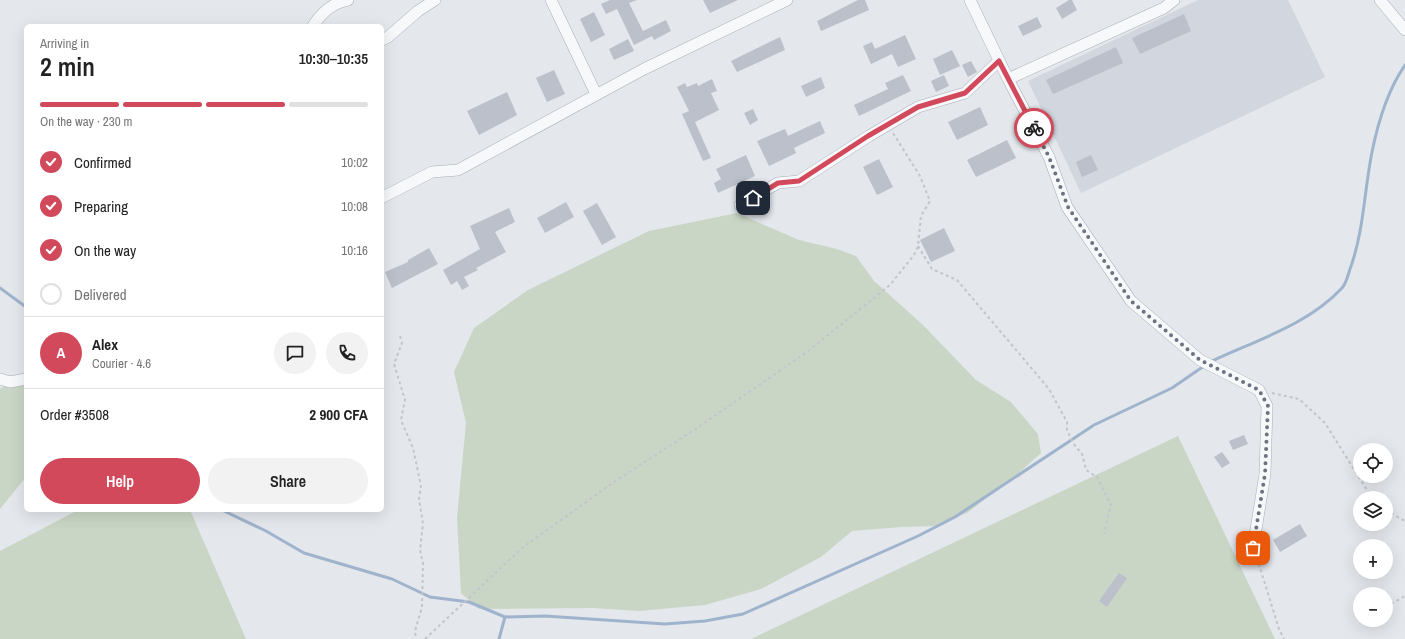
<!DOCTYPE html>
<html lang="en">
<head>
<meta charset="utf-8">
<style>
  :root { --surface:#fff; --page:#f2f2f2; --text:#222; --muted:#767676; --line:#e0e0e0; --accent:#d1495b }
  body { margin:0; font-family:"Archivo Narrow",sans-serif; background:var(--page); color:var(--text); height:100vh; display:flex; flex-direction:column; font-size:15px; white-space:nowrap }
  * { box-sizing:border-box; margin:0 }
  p { font-size:13px; color:var(--muted) }
  .icon { flex:none; width:22px; height:22px; fill:none; stroke:currentColor; stroke-width:2; stroke-linecap:round; stroke-linejoin:round }
  .map { position:relative; flex:1; overflow:hidden }
  .sheet { position:absolute; left:24px; top:24px; width:360px; height:488px; display:flex; flex-direction:column; background:var(--surface); border-radius:6px; box-shadow:0 4px 16px #0002 }
  .sheet>* { flex:none }
  .fabs { position:absolute; left:1353px; top:443px; display:grid; gap:8px }
  .fabs a { display:grid; place-items:center; width:40px; height:40px; border-radius:50%; background:var(--surface); box-shadow:0 4px 16px #0002; font-size:20px }
  .pin { position:absolute; display:grid; place-items:center; width:34px; height:34px; color:#fff; margin:-17px; border-radius:8px; box-shadow:0 2px 6px #0006 }
  .courier { position:absolute; display:grid; place-items:center; width:40px; height:40px; margin:-20px; border:3px solid #d1495b; border-radius:50%; background:#fff; color:#222; box-shadow:0 1px 5px #0007 }
  .headline em { font-style:normal; font-weight:600 }
  .headline div { display:flex; flex-direction:column-reverse }
  .headline { display:flex; align-items:center; justify-content:space-between; height:68px; padding:0 16px }
  h1 { font-size:26px; font-weight:600; line-height:30px }
  .bar { display:grid; grid-template-columns:repeat(4,1fr); gap:6px 4px; align-content:center; height:48px; padding:0 16px }
  .bar i { height:5px; border-radius:3px; background:var(--line) }
  .bar .on { background:var(--accent) }
  .bar p { grid-column:span 4 }
  .line { display:flex; align-items:center; gap:10px; padding:0 16px; border-top:1px solid var(--line) }
  .line div { flex:1 }
  .round { display:grid; place-items:center; flex:none; width:42px; height:42px; border-radius:21px; background:var(--page) }
  ol { padding:0 16px; list-style:none }
  li { display:flex; align-items:center; gap:12px; height:44px }
  li p { margin-inline-start:auto }
  li .icon { padding:4px; border-radius:50%; background:var(--accent); color:#fff; stroke-width:4 }
  li:last-child { color:var(--muted) }
  li i { width:22px; height:22px; border:2px solid var(--line); border-radius:50% }
  .cta { display:flex; gap:8px; margin-top:auto; padding:8px 16px }
  .cta a { flex:1; height:46px; border-radius:24px; background:var(--accent); color:#fff; font-size:16px; font-weight:600; line-height:46px; text-align:center }
  .cta a+a { background:var(--page); color:var(--text) }
  .map>svg:first-child { display:block }
  .built { fill:#d2d6de }
  .green { fill:#c9d6c5 }
  .lines { fill:none; stroke-linecap:round; stroke-linejoin:round }
  .stream { stroke:#9fb4cc; stroke-width:3 }
  .building { fill:#bbc0ca }
  .minor-casing { stroke:#a9aeb7; stroke-width:12 }
  .path { stroke:#c2c5cb; stroke-width:2; stroke-dasharray:3 3; stroke-linecap:butt }
  .minor { stroke:#f7f8fa; stroke-width:11 }
  .done { stroke:#6c737f; stroke-width:4; stroke-dasharray:0 7.2 }
  .route { stroke:#d1495b; stroke-width:5 }
</style>
</head>
<body>
<div class="map">
<svg width="1405" height="639" viewBox="0 0 1405 639">
  <rect width="100%" height="100%" fill="#e4e7ec"/>
  <!-- built -->
  <path class="built" d="M1198 0H1288L1325 77 1081 193 1028 81Z"/>
  <!-- green -->
  <path class="green" d="M737 213 799 240 837 249 856 256 874 281 923 325 976 380 1011 402 1038 434 1041 453 1014 477 967 513 934 526 901 527 852 531 821 557 761 589 705 605 639 611 593 608 479 609 461 593 457 518 466 423 454 372 474 328 528 290 649 231Z
    M26 372V477L0 509V389Z
    M1178 436 1275 639H751Z
    M78 510H190L246 639H0V551Z"/>
  <g class="lines">
    <!-- stream -->
    <path class="stream" d="M0 288 26 307
      M1210 362C1254 341 1308 325 1342 288 1346 284 1348 275 1350 269 1364 231 1364 192 1372 152 1378 122 1387 91 1405 65
      M222 510 266 531 304 553 392 579 430 597 469 602 505 617 545 616 665 624 705 621 743 614 918 536 955 517 1094 425 1172 388 1204 366
      M499 639 505 617"/>
  </g>
  <!-- building -->
  <path class="building" d="M610 0H637L629 3 643 31 666 20 671 31 654 40 652 36 634 45 617 9 606 14 601 4Z
    M703 0H738L710 13Z
    M858 0H865L869 10 821 31 817 21Z
    M1069 0H1072L1077 10 1062 19 1056 8Z
    M594 12 605 35 591 42 580 19Z
    M1184 14 1191 31 1140 54 1132 38Z
    M1037 17 1042 27 1023 36 1018 26Z
    M905 35 916 59 898 67 892 54 871 64 863 46 872 42 875 49Z
    M780 37 785 50 737 72 731 61Z
    M628 39 634 51 614 60 609 49Z
    M1116 47 1123 63 1053 94 1046 80Z
    M952 50 960 66 940 75 933 59Z
    M971 61 977 72 968 77 962 65Z
    M554 70 565 94 547 102 536 78Z
    M903 75 911 91 859 116 854 105 888 89 885 83Z
    M944 75 949 86 936 92 931 81Z
    M821 77 825 88 806 97 801 86Z
    M712 79 717 91 711 93 719 110 695 122 711 158 703 161 682 114 689 111 677 87 685 83 687 87 697 83 698 86Z
    M507 92 517 115 479 135 467 111Z
    M980 107 988 125 957 140 948 122Z
    M753 109 758 120 750 125 744 113Z
    M820 121 825 133 794 148 796 153 769 166 757 141 785 129 788 136Z
    M1007 140 1016 158 976 177 967 160Z
    M746 155 755 176 718 193 714 183 721 179 716 169Z
    M1091 155 1098 170 1082 177 1076 162Z
    M879 159 893 187 877 195 863 167Z
    M566 202 574 217 545 233 537 218Z
    M597 203 616 237 602 245 583 211Z
    M509 208 515 222 495 232 506 252 476 268 478 270 464 277 469 286 462 290 457 281 451 285 443 270 480 249 470 226Z
    M944 228 955 251 931 262 920 240Z
    M429 248 438 264 392 288 385 272 408 262V260Z
    M1244 435 1248 444 1233 450 1229 441Z
    M1222 452 1230 463 1222 468 1214 457Z
    M1300 524 1307 536 1280 552 1273 540Z
    M1119 573 1127 578 1107 607 1099 601Z"/>
  <g class="lines">
    <!-- minor casing -->
    <g class="minor-casing">
      <path id="minor" d="M551 0 596 94
        M970 0 1008 79 1049 157 1067 207 1131 301 1200 360 1259 390 1267 406 1265 474 1253 548
        M1380 0 1405 30
        M313 26C321 13 332 3 348 0
        M382 40 388 37 418 11 435 0
        M1008 79 1164 8 1174 0
        M383 197 432 172 458 170 644 69 787 0
        M740 205 778 183 799 181 869 136 918 107 965 93 999 61
        M0 379 10 382 26 379"/>
    </g>
    <!-- path -->
    <path class="path" d="M918 246 932 269 957 280 1049 389 1067 422V430L1073 443 1082 454 1086 470 1097 477 1111 505 1104 534
      M400 336 402 343 394 364 405 400 401 420 413 448 421 486 419 499 423 524 420 550 423 563 422 607 415 631 416 639
      M1272 393 1299 399 1325 423 1372 498
      M1386 510 1405 521
      M1257 558 1279 629 1284 639
      M1386 607 1405 596
      M425 639 522 548 614 482 697 428 807 352 890 285 914 255 918 246 921 216 930 201 920 176 893 133"/>
    <!-- minor -->
    <use href="#minor" class="minor"/>
  </g>
  <g class="lines">
    <!-- done -->
    <path class="done" d="M1034 128 1049 157 1068 207 1131 301 1200 360 1259 390 1268 406 1265 474 1253 548"/>
    <!-- route -->
    <path class="route" d="M753 198 778 183 799 181 868 136 918 107 965 93 999 61 1034 128"/>
  </g>
</svg>
<div class="fabs">
<a><svg class="icon" aria-label="locate" viewBox="0 0 24 24"><circle cx="12" cy="12" r="6"/><path d="M12 2v4M12 18v4M2 12h4M18 12h4"/></svg></a>
<a><svg class="icon" aria-label="layers" viewBox="0 0 24 24"><path d="M12 4l9 5-9 5-9-5zM3 14l9 5 9-5"/></svg></a>
<a>+</a>
<a>−</a>
</div>
<div class="pin" style="left:1253px;top:548px;background:#ea580c"><svg class="icon" aria-label="bag" viewBox="0 0 24 24"><path d="M5 8h14l-1 12H6zM9 8a3 3 0 0 1 6 0"/></svg></div>
<div class="pin" style="left:753px;top:198px;background:#1f2937"><svg class="icon" aria-label="home" viewBox="0 0 24 24"><path d="M3 11l9-7 9 7M6 9v11h12V9"/></svg></div>
<div class="courier" style="left:1034px;top:128px"><svg class="icon" aria-label="bike" viewBox="0 0 24 24"><circle cx="6" cy="16" r="4"/><circle cx="18" cy="16" r="4"/><path d="M6 16l4-8h5l3 8M10 8l3 8H6M13 5h3"/></svg></div>
<section class="sheet">
<div class="headline"><div><h1>2 min</h1><p>Arriving in</p></div><em>10:30–10:35</em></div>
<div class="bar"><i class="on"></i><i class="on"></i><i class="on"></i><i></i><p>On the way · 230 m</p></div>
<ol>
<li><svg class="icon" aria-label="check" viewBox="0 0 24 24"><path d="M5 12l5 5 9-10"/></svg>Confirmed<p>10:02</p></li>
<li><svg class="icon" aria-label="check" viewBox="0 0 24 24"><path d="M5 12l5 5 9-10"/></svg>Preparing<p>10:08</p></li>
<li><svg class="icon" aria-label="check" viewBox="0 0 24 24"><path d="M5 12l5 5 9-10"/></svg>On the way<p>10:16</p></li>
<li><i></i>Delivered</li>
</ol>
<div class="line" style="height:72px"><b class="round" style="background:var(--accent);color:#fff">A</b><div><b>Alex</b><p>Courier · 4.6</p></div><a class="round"><svg class="icon" aria-label="chat" viewBox="0 0 24 24"><path d="M4 5h16v11H9l-5 4z"/></svg></a><a class="round"><svg class="icon" aria-label="phone" viewBox="0 0 24 24"><path d="M5 4h4l2 5-3 2q2 4 5 5l2-3 5 2v4C11 20 4 13 5 4z"/></svg></a></div>
<div class="line" style="height:52px"><div>Order #3508</div><b>2 900 CFA</b></div>
<div class="cta"><a>Help</a><a>Share</a></div>
</section>
</div>
</body>
</html>
